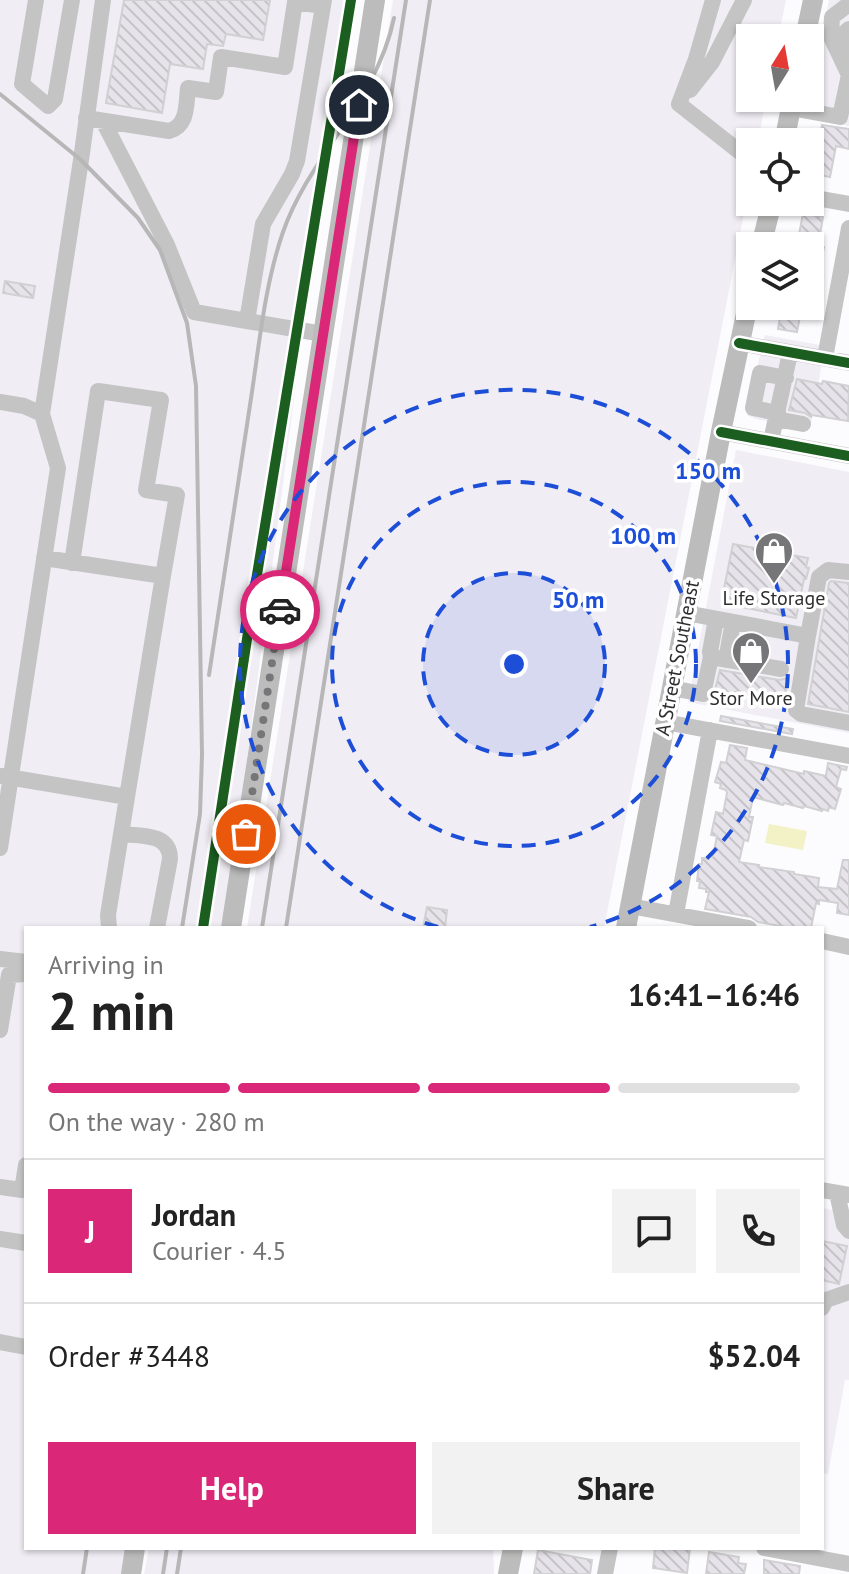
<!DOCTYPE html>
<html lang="en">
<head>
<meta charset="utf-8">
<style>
  :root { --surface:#fff; --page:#f2f2f2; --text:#222; --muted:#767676; --line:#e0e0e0; --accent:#db2777 }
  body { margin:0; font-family:"PT Sans",sans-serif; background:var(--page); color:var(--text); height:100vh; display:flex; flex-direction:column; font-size:30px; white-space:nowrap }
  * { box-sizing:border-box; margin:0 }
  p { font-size:26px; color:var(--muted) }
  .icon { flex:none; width:44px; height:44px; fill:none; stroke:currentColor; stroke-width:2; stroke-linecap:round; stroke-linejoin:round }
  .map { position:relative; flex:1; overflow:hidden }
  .sheet { position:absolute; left:24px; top:926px; width:800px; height:624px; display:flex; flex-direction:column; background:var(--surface); border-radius:0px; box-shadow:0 2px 6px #0004 }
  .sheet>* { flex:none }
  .needle { width:52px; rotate:11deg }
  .buttons { position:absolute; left:736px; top:24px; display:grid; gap:16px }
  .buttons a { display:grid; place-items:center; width:88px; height:88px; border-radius:0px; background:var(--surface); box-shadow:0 2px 6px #0004; font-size:40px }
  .pin { position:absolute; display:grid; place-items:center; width:68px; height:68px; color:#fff; margin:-34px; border:4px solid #fff; border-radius:50%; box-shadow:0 2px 8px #0007 }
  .courier { position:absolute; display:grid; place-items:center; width:80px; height:80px; margin:-40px; border:6px solid #db2777; border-radius:50%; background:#fff; color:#222; box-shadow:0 2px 10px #0007 }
  .headline em { font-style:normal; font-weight:700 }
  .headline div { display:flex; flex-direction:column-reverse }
  .headline { display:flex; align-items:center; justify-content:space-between; height:136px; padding:0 24px }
  h1 { font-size:52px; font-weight:700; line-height:60px }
  .bar { display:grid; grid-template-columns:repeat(4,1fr); gap:12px 8px; align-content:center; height:96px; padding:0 24px }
  .bar i { height:10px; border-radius:6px; background:var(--line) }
  .bar .on { background:var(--accent) }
  .bar p { grid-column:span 4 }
  .line { display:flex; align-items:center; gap:20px; padding:0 24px; border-top:2px solid var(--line) }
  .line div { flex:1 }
  .round { display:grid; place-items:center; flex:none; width:84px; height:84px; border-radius:0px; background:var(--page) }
  .button { display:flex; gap:16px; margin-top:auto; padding:16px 24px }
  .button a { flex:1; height:92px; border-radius:0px; background:var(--accent); color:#fff; font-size:32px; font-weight:700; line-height:92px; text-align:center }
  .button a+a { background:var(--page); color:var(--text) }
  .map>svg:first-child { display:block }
  .built { fill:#f0edf4 }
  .pitch { fill:#f3f1c6 }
  .building { fill:url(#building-back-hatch); stroke:#d1d0d2; stroke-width:2 }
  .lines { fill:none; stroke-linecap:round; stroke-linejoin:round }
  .minor { stroke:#c4c4c4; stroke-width:16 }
  .major { stroke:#bcbcbc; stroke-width:20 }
  .rail { stroke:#b7b7b7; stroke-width:4 }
  .cycleway-casing { stroke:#fff; stroke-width:15 }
  .cycleway { stroke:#1b5e20; stroke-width:10 }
  .done { stroke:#767577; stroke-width:8; stroke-dasharray:0 14.4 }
  .route { stroke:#db2777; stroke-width:10 }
  .ring { fill:none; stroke:#1d4ed8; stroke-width:4; stroke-dasharray:14 10 }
  .labels { text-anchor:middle; stroke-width:7; stroke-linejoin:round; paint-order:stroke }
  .poi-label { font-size:20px; fill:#2e2d2f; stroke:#fff }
  .street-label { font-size:20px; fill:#2e2d2f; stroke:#fff }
  .centre { fill:#1d4ed8; stroke:#fff; stroke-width:4 }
  .ring-label { font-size:24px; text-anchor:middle; font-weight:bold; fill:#1d4ed8; stroke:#fff; stroke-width:7; stroke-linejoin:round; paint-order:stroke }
</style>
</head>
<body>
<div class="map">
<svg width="849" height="1574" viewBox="0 0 849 1574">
  <defs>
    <pattern id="building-back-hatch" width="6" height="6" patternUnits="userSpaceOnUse" patternTransform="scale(2)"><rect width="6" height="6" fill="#e7e3ea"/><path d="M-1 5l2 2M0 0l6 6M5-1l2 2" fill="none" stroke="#c6c3c9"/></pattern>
  </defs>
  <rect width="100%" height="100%" fill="#fcfbfd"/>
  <!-- built -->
  <path class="built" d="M0 0H346L225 928H26V1548H144L141 1574H0Z
    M393 0H786L778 38H750V98H766L758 142H750V183L604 928H247Z
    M829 0H849V126L806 118Z
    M765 335 825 346 810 429 756 419 747 415V409Z
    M736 450 849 472V733L688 702Z
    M822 1208 849 1213V1380H845L828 1474 822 1473Z
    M149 1548H493L494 1574H144Z"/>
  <!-- pitch -->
  <path class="pitch" d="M769 824 807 831 803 850 765 843Z"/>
  <!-- building -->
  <path class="building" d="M124 0H270L263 40 226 34 223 46 207 44 203 69 170 64 162 113 106 103Z
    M822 125 849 129V149L836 146 830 177 810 173V156L816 157Z
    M803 213 823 217 818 246 824 247 821 261 810 258V246H797Z
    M5 281 35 286 33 298 3 293Z
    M782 306H802L797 332 778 329Z
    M797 379 822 384 823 381 849 386 848 421 812 415 811 417 805 413 789 410Z
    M733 544 808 558 806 567 809 568 806 579H804L796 618 731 605 732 601 722 598Z
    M831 581 849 583V712L808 704 829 583Z
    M720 670 779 680 788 678 784 701 735 692 734 698 714 694Z
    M721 716 793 729 792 734 720 721Z
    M730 745 747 748 745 760 804 774V771L826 776 828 763 847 767 846 770 841 769 836 787 841 789 835 809 829 807 828 811 823 809 822 811 804 806 803 808 784 803 783 805 753 797 749 817H753L748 841 744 840 739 862 759 865 758 867 794 872V874L819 878 818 887 837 889 843 860H849V915L837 913 838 903 819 900V904L816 903 811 928H791L758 922 751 917 705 909 709 892H706V889L699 888 700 881H697L699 864H702V858L709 859V856H713L717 836 711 835 716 812 723 814 727 793 726 790 720 788 721 784 715 782 721 762 726 763Z
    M427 907 447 910 445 928H423Z
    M822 1241 847 1246 839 1284 822 1280Z
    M655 1548H690L687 1573 653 1568Z
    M538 1550 592 1560 590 1574H534Z
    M709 1552 739 1557 738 1563 746 1564 744 1574H706Z
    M764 1560 800 1566 799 1574H764Z"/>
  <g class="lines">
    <!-- minor -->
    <path class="minor" d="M36 0 22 84 48 106 55 99 72 0
      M713 0 696 59 679 104 750 160
      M849 4 832 17 831 37 849 75
      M845 57C842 46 838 37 849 29
      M690 90 712 62 744 0
      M791 108 840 117 849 75
      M86 118 169 131C188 126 186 105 188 88L216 92 221 57 285 67 295 2 323 6
      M103 121 167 245 194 312 247 321
      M810 197 849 204
      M323 334 247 321 263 224 292 174 297 161 324 0
      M739 343 849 363
      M825 358 849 228
      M0 402 24 406 42 414
      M778 413 753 408 760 373 786 378
      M776 419 803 424
      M721 432 849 456
      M771 441 790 353
      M44 558C84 564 124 570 163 576L177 495 146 490 161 400 98 391 72 563
      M686 613 808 636 819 577 828 570 849 572
      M808 636 796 710 801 714 849 723
      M711 657 710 652 716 619
      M726 660 733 622
      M671 688 703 694 711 657 781 669
      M665 722 849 756
      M2 776 127 797 163 576
      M121 834C141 836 170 833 170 859L157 928
      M0 848 58 468 42 414 81 160 103 0
      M630 906 749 928
      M676 914 710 730
      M109 928 108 915 127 797
      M822 941 849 947
      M0 959 26 962
      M0 1030 9 975 26 974
      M0 1187 22 1190 26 1165
      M822 1190 849 1195
      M837 1193 844 1225 849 1231
      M0 1239 26 1243
      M822 1308 826 1300 849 1292
      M0 1342 26 1347
      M764 1548 849 1564
      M605 1574 610 1548"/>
    <!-- major -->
    <path class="major" d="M805 38 813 0
      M784 142 793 98
      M761 246 772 202
      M231 928 375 0
      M626 928 721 432 750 295
      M131 1574 135 1548
      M508 1574 513 1548"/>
    <!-- rail -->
    <path class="rail" d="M0 94 81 160 138 218 160 250 187 323 196 386 202 755 200 814 182 928
      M209 675C223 585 237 495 250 405 259 348 264 287 283 232 310 155 377 101 394 18
      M262 928 406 0
      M286 928 430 0
      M83 1574 87 1548
      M163 1574 167 1548
      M177 1574 181 1548"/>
    <!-- cycleway casing -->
    <g class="cycleway-casing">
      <path id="cycleway" d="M739 343 849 363
        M721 432 849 456
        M203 928 254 593 351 0"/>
    </g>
    <!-- cycleway -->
    <use href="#cycleway" class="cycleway"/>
  </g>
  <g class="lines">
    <!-- done -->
    <path class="done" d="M246 834 280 610"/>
    <!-- route -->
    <path class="route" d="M280 610 359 105"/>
  </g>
  <!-- distance rings -->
  <circle cx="514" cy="664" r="91" fill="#1d4ed8" fill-opacity=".12"/>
  <g class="ring">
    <circle cx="514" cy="664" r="91"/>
    <circle cx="514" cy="664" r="182"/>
    <path d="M438 927A274 274 0 1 1 590 927"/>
  </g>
  <!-- icons -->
  <defs>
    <g id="shop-pin" transform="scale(2)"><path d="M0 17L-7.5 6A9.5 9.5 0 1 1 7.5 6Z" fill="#767577" stroke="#fff"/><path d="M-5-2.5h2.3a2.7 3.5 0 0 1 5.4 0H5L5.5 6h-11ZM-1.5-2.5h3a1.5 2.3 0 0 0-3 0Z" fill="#fff"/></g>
  </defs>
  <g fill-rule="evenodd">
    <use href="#shop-pin" x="774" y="551"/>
    <use href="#shop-pin" x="751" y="651"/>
  </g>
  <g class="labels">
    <!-- poi labels -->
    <g class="poi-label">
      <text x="774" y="605">Life Storage</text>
      <text x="751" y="705">Stor More</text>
    </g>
    <!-- street labels -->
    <g class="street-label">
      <text transform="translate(677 658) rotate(-79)" y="7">A Street Southeast</text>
    </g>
  </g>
  <circle cx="514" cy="664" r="12" class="centre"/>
  <g class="ring-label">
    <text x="708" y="479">150 m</text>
    <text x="643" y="544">100 m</text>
    <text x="578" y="608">50 m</text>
  </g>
</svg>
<div class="buttons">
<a><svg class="needle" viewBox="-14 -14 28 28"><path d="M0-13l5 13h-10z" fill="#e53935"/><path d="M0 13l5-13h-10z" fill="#767676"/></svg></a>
<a><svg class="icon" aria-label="locate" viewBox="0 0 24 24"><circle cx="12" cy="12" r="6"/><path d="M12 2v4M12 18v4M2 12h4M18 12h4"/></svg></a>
<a><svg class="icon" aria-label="layers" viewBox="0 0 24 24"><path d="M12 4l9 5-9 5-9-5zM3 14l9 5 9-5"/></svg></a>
</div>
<div class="pin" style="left:246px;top:834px;background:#ea580c"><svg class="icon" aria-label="bag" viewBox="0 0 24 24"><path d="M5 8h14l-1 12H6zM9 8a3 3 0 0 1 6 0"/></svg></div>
<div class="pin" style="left:359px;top:105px;background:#1f2937"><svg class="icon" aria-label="home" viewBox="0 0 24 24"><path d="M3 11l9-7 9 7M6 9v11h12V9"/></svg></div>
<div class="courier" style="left:280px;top:610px"><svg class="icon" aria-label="car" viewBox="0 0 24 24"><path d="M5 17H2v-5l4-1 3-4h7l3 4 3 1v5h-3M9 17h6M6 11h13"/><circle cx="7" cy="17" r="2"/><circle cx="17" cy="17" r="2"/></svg></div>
<section class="sheet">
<div class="headline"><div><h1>2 min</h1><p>Arriving in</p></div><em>16:41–16:46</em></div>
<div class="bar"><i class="on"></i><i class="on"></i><i class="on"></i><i></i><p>On the way · 280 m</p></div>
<div class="line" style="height:144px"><b class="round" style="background:var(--accent);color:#fff">J</b><div><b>Jordan</b><p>Courier · 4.5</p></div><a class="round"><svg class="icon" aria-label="chat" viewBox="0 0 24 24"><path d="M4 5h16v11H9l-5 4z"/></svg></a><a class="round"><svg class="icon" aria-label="phone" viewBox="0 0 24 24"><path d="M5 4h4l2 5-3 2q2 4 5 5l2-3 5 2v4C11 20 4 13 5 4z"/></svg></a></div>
<div class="line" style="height:104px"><div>Order #3448</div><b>$52.04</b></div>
<div class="button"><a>Help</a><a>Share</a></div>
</section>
</div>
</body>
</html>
